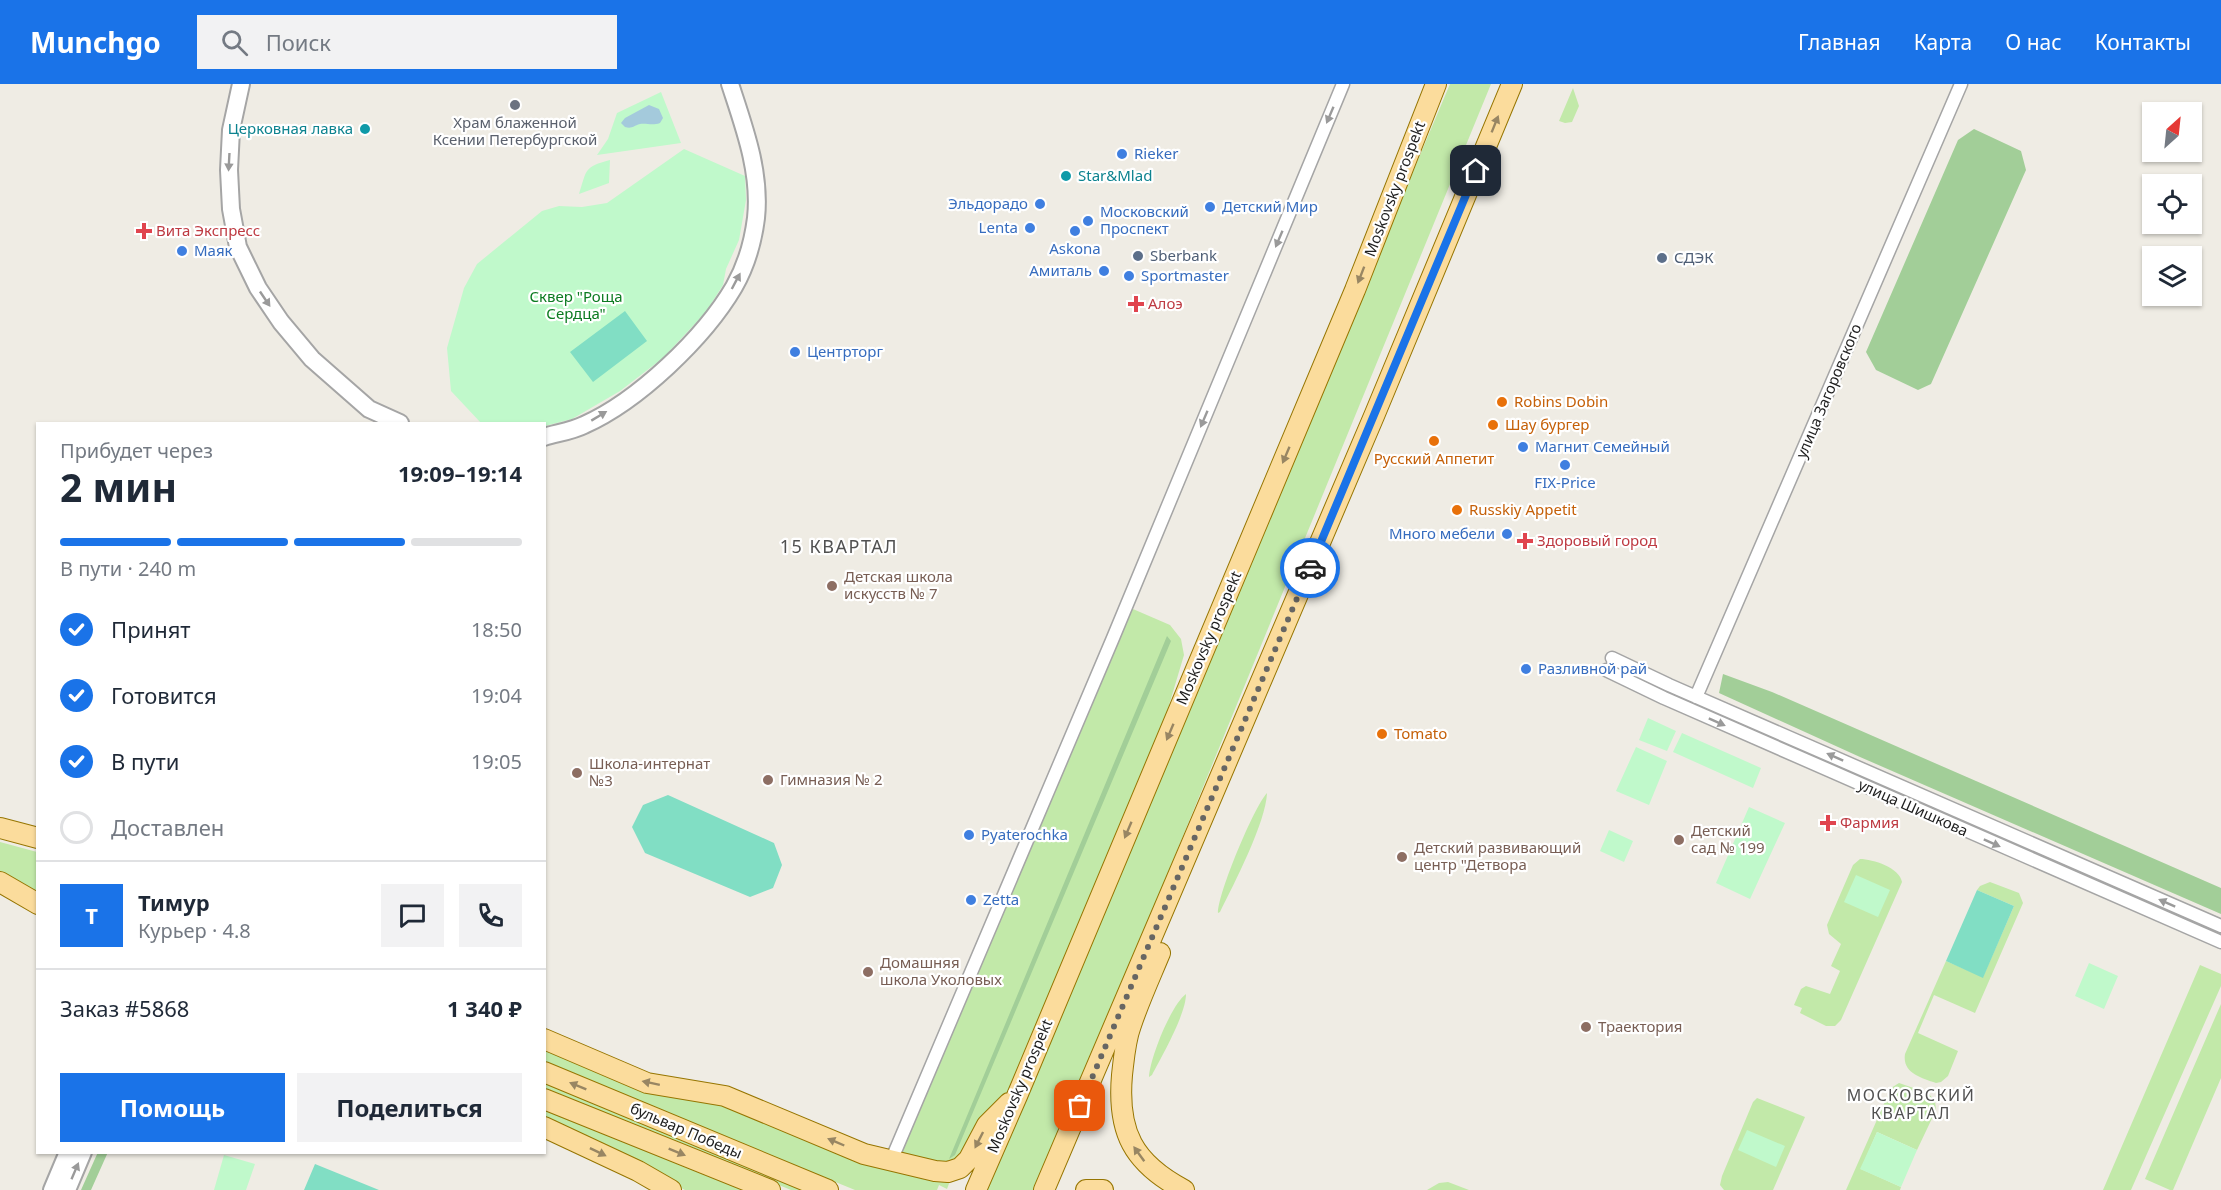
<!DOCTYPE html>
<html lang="ru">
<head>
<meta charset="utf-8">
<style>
  :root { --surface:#fff; --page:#f2f2f3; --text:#1f2937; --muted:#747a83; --line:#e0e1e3; --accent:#1a73e8 }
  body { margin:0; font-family:"Noto Sans",sans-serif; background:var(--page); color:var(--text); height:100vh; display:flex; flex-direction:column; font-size:22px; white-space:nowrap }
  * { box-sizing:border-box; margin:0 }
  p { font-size:20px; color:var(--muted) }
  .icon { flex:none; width:33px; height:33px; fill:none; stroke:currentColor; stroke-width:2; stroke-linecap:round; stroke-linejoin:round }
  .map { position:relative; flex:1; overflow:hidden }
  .side { position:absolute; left:36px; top:338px; width:510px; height:732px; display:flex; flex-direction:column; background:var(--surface); border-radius:0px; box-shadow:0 2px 4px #0004 }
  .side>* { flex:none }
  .needle { width:39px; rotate:27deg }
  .controls { position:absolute; left:2142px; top:18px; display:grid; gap:12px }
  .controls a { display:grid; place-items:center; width:60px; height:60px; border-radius:0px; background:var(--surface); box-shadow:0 2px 4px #0004; font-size:30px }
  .pin { position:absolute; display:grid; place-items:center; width:51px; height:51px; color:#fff; margin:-26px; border-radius:12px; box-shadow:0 3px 9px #0006 }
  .courier { position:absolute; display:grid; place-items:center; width:60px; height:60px; margin:-30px; border:4px solid #1a73e8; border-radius:50%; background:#fff; color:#222; box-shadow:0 2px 8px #0007 }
  .head em { font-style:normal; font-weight:700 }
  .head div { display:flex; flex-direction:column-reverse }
  .head { display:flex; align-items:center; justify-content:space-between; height:102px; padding:0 24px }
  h1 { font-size:39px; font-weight:700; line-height:45px }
  .bar { display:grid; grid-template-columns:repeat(4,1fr); gap:9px 6px; align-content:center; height:72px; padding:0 24px }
  .bar i { height:8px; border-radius:4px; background:var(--line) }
  .bar .active { background:var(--accent) }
  .bar p { grid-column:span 4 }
  .line { display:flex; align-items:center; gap:15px; padding:0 24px; border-top:2px solid var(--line) }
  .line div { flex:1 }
  .round { display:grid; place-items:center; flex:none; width:63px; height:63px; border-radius:0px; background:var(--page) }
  ol { padding:0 24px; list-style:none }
  li { display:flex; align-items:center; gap:18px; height:66px }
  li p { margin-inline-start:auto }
  li .icon { padding:6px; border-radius:50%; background:var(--accent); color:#fff; stroke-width:4 }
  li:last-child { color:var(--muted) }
  li i { width:33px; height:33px; border:3px solid var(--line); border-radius:50% }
  .action { display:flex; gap:12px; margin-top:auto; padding:12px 24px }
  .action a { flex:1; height:69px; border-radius:0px; background:var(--accent); color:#fff; font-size:24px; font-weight:700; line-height:69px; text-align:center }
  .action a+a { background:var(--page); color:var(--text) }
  header { display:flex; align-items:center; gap:36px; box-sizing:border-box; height:84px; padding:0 30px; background:var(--accent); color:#fff }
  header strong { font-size:28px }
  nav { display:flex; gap:33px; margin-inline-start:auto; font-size:21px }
  .search { width:420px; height:54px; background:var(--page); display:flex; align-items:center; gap:15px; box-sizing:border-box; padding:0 21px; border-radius:0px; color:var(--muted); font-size:22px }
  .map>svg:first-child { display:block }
  .grass { fill:#c2e9a9 }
  .forest { fill:#a2ce98 }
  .park { fill:#c0f9cb }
  .pitch { fill:#81dec4 }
  .water { fill:#a4cadc }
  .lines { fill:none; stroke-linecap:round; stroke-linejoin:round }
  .minor-casing { stroke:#a5a5a5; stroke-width:15 }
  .tertiary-casing { stroke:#a5a5a5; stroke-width:20 }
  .primary-casing { stroke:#967501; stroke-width:22 }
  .minor { stroke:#fff; stroke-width:12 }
  .tertiary { stroke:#fff; stroke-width:16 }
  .primary { stroke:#fbdc9c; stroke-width:20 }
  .oneway { fill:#9a9a9a }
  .oneway2 { fill:#988663 }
  .done { stroke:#676663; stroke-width:6; stroke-dasharray:0 10.8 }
  .route { stroke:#1a73e8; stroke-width:8 }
  .worship-dot { fill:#6b7280; stroke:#fff; stroke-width:2 }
  .culture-dot { fill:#0f9aa8; stroke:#fff; stroke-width:2 }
  .shop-dot { fill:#3f7fe0; stroke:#fff; stroke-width:2 }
  .health-dot { fill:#e0444e; stroke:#fff; stroke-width:2 }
  .service-dot { fill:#5c6f8a; stroke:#fff; stroke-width:2 }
  .food-dot { fill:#e8710a; stroke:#fff; stroke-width:2 }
  .education-dot { fill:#8d6e63; stroke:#fff; stroke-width:2 }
  .labels { text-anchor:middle; stroke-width:4.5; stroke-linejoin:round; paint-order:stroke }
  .worship-label { font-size:15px; fill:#5b616d; stroke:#fff }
  .culture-label { font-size:15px; fill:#0d838f; stroke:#fff; text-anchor:end }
  .shop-label { font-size:15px; fill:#366cbe; stroke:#fff; text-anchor:start }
  .street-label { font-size:15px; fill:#1e1e1e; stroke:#fff }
  .health-label { font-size:15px; fill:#be3a42; stroke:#fff; text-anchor:start }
  .service-label { font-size:15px; fill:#4e5e75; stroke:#fff; text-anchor:start }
  .park-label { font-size:15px; fill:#0c7b21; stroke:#fff }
  .food-label { font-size:15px; fill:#c56008; stroke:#fff; text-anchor:start }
  .education-label { font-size:15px; fill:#785e54; stroke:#fff; text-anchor:start }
  .neighbourhood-label { font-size:16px; letter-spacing:1.5px; fill:#515151; stroke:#fff }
  .quarter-label { font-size:18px; letter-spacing:1.5px; fill:#515151; stroke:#fff }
</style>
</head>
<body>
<header>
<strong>Munchgo</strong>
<div class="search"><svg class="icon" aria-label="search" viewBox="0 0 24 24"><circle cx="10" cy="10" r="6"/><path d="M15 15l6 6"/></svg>Поиск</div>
<nav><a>Главная</a><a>Карта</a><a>О нас</a><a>Контакты</a></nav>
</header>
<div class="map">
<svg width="2221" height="1106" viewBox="0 0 2221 1106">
  <rect width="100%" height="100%" fill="#efece4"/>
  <!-- grass -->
  <path class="grass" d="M1450 0H1491L1038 1106H983Z
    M1573 4 1579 22 1572 38 1565 39 1559 37Z
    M1126 522 1170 541 1181 555 1184 571 1161 648 1017 1012 960 1084 891 1077Z
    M1267 709C1266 738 1234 800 1220 828L1218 829C1218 809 1254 723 1267 709Z
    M0 758 37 768V811L0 790Z
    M1860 775C1873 775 1900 784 1902 798L1841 936 1835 942H1826L1800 929 1802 924 1794 921 1801 905 1806 902 1830 910 1840 887 1831 882 1841 860 1829 850 1827 841 1853 781Z
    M1990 798 2019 809 2023 819 1975 929 1934 911 1918 949 1958 967 1948 992 1941 998 1936 999C1921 994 1902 989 1905 970L1946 877 1983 893 2014 822 1977 806 1980 802Z
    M2200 881 2221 890V902L2131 1106H2103Z
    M1186 910C1186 930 1162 972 1152 991L1149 993C1150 974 1171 921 1186 910Z
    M2221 920V994L2173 1106H2170L2145 1095Z
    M544 965 711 1017 950 1097 947 1105 939 1101 937 1106H855L545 979Z
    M544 995 811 1106H791L545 1004Z
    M1899 999 1928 1009 1935 1017 1936 1026 1917 1066 1877 1048 1861 1085 1901 1103 1900 1106H1846L1891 1004Z
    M1757 1014 1805 1033 1773 1106H1724L1720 1101 1722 1092 1753 1018Z
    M544 1026 742 1106H685L604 1062 545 1037Z
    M1448 1098 1469 1106H1427L1439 1099Z"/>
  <!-- forest -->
  <path class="forest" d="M1974 45 2021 67 2026 86 1931 300 1918 306 1876 286 1866 268 1958 56Z
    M1167 552 1171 557 955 1071 949 1075Z
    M1723 590 1772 608 2221 804V830L1860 673 1719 609Z
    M98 1068H108L91 1106H81Z"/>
  <!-- park -->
  <path class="park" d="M661 8 681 59 597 71 608 55 617 29Z
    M684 65 745 92 746 116 739 156 726 185 723 201 706 228 663 274 620 307 572 335 545 342 544 339H481L451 307 447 264 464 204 477 180 542 127 559 122 582 123 607 119Z
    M610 76 609 99 579 110C587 85 584 83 610 76Z
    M1648 634 1676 647 1667 667 1639 656Z
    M1682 649 1761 684 1753 704 1673 668Z
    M1636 663 1667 677 1649 721 1616 707Z
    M1749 723 1785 739 1750 815 1716 799Z
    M1609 746 1633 757 1624 778 1600 767Z
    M1856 791 1890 806 1878 833 1844 818Z
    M2089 879 2118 892 2104 925 2075 912Z
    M1747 1046 1785 1062 1776 1083 1738 1066Z
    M1877 1048 1917 1066 1901 1103 1860 1085Z
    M224 1071 255 1080 246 1106H214Z"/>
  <!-- pitch -->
  <path class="pitch" d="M625 227 647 257 593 298 570 268Z
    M668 711 774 759 782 781 773 804 750 813 645 769 632 743 643 721Z
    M1977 806 2014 822 1983 894 1946 877Z
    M315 1080 379 1106H304Z"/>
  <!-- water -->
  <path class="water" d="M649 21 659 25 663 34 660 39C652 42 647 39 640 40 633 42 632 45 625 43L621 39 625 34Z"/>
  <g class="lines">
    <!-- minor casing -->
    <g class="minor-casing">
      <path id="minor" d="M1612 574 1669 601 2221 842
        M1606 586 1664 614 2221 858
        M1696 613 1961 0
        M891 1077 1113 554 1343 0"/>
    </g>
    <!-- tertiary casing -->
    <g class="tertiary-casing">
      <path id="tertiary" d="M241 0 231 46 229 86 231 125 238 163 258 204 281 238 312 275 369 325 400 339
        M544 353C557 349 572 347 584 341 638 317 704 254 734 203 746 182 753 158 756 134 761 88 744 43 730 0
        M52 1106 68 1068
        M67 1106 83 1068"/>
    </g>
    <!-- primary casing -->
    <g class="primary-casing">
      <path id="primary" d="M0 744 38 754
        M0 798 38 820
        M1160 869C1150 893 1139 917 1131 941 1125 957 1124 974 1122 991 1117 1048 1133 1079 1184 1106
        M544 955 647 999 725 1012 864 1070 935 1087 948 1088 960 1084 969 1075 987 1041 1009 1019
        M544 988 828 1106
        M544 1015 770 1106
        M544 1043 638 1087 671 1106
        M976 1106 1017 1012 1355 206 1436 0
        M1044 1106 1374 332 1512 0
        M1086 1106H1103"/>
    </g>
    <!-- minor -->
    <use href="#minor" class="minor"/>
    <!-- tertiary -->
    <use href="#tertiary" class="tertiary"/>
    <!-- primary -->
    <use href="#primary" class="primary"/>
  </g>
  <!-- one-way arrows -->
  <defs><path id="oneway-solid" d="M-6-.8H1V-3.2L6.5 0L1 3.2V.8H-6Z" transform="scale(1.5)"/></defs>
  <g class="oneway">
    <use href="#oneway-solid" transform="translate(1330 31) rotate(113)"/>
    <use href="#oneway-solid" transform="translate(229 78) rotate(93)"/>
    <use href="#oneway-solid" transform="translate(1279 155) rotate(113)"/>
    <use href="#oneway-solid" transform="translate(736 197) rotate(-62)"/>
    <use href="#oneway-solid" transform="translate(265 215) rotate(56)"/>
    <use href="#oneway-solid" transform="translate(599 332) rotate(-31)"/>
    <use href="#oneway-solid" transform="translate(1204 335) rotate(113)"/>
    <use href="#oneway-solid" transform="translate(1717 638) rotate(24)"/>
    <use href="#oneway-solid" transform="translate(1835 673) rotate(-156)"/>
    <use href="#oneway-solid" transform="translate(1992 759) rotate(24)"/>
    <use href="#oneway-solid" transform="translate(2167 819) rotate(-156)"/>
    <use href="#oneway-solid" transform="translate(75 1087) rotate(-67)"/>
  </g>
  <g class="oneway2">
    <use href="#oneway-solid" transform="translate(1495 40) rotate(-68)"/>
    <use href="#oneway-solid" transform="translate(1361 191) rotate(111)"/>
    <use href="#oneway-solid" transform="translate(1286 371) rotate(113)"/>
    <use href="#oneway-solid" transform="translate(1170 648) rotate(113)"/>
    <use href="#oneway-solid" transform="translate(1128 746) rotate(113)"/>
    <use href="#oneway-solid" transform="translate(651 999) rotate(-168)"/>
    <use href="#oneway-solid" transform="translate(578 1002) rotate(-158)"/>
    <use href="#oneway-solid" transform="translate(979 1056) rotate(117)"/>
    <use href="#oneway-solid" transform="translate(836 1058) rotate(-157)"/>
    <use href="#oneway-solid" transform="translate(598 1068) rotate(26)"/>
    <use href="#oneway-solid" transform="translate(677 1068) rotate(22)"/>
    <use href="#oneway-solid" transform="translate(1139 1070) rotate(-126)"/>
  </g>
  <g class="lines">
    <!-- done -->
    <path class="done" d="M1080 1022 1310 484"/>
    <!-- route -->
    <path class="route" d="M1310 484 1476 87"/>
  </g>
  <!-- markers -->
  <circle class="worship-dot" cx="515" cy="21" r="6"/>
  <g class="culture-dot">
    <circle cx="365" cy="45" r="6"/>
    <circle cx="1066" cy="92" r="6"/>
  </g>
  <g class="shop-dot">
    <circle cx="1122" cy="70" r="6"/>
    <circle cx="1040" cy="120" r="6"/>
    <circle cx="1210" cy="123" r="6"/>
    <circle cx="1088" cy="137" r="6"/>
    <circle cx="1030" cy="144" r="6"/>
    <circle cx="1075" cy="147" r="6"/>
    <circle cx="182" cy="167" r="6"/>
    <circle cx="1104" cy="187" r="6"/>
    <circle cx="1129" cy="192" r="6"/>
    <circle cx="795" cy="268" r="6"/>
    <circle cx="1523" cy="363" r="6"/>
    <circle cx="1565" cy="381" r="6"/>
    <circle cx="1507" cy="450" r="6"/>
    <circle cx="1526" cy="585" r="6"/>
    <circle cx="969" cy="751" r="6"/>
    <circle cx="971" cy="816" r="6"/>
  </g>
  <g class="health-dot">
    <path d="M141 138h6v6h6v6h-6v6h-6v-6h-6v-6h6z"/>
    <path d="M1133 211h6v6h6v6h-6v6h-6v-6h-6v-6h6z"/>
    <path d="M1522 448h6v6h6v6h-6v6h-6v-6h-6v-6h6z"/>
    <path d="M1825 730h6v6h6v6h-6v6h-6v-6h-6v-6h6z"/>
  </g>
  <g class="service-dot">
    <circle cx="1138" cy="172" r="6"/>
    <circle cx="1662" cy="174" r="6"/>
  </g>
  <g class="food-dot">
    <circle cx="1502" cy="318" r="6"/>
    <circle cx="1493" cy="341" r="6"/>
    <circle cx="1434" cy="357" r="6"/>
    <circle cx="1457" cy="426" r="6"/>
    <circle cx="1382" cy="650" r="6"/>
  </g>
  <g class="education-dot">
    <circle cx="832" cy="502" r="6"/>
    <circle cx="577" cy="689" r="6"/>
    <circle cx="768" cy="696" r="6"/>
    <circle cx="1679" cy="756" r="6"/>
    <circle cx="1402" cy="773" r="6"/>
    <circle cx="868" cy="888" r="6"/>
    <circle cx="1586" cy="943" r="6"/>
  </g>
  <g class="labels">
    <!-- worship labels -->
    <g class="worship-label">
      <text x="515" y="44">Храм блаженной<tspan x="515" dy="17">Ксении Петербургской</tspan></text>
    </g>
    <!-- culture labels -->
    <g class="culture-label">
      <text x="353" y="50">Церковная лавка</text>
      <text x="1078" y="97" text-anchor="start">Star&amp;Mlad</text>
    </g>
    <!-- shop labels -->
    <g class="shop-label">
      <text x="1134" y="75">Rieker</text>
      <text x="1028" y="125" text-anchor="end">Эльдорадо</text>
      <text x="1222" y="128">Детский Мир</text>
      <text x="1100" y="133">Московский<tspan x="1100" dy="17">Проспект</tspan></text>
      <text x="1018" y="149" text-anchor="end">Lenta</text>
      <text x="1075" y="170" text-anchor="middle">Askona</text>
      <text x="194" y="172">Маяк</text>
      <text x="1092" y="192" text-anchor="end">Амиталь</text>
      <text x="1141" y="197">Sportmaster</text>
      <text x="807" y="273">Центрторг</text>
      <text x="1535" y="368">Магнит Семейный</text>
      <text x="1565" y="404" text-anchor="middle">FIX-Price</text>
      <text x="1495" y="455" text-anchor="end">Много мебели</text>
      <text x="1538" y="590">Разливной рай</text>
      <text x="981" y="756">Pyaterochka</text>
      <text x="983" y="821">Zetta</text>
    </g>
    <!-- street labels -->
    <g class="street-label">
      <text transform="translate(1395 105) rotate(-69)" y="5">Moskovsky prospekt</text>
      <text transform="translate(1829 307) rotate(-67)" y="5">улица Загоровского</text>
      <text transform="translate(1209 554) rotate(-67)" y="5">Moskovsky prospekt</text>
      <text transform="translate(1913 724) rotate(24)" y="5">улица Шишкова</text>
      <text transform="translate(1020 1002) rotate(-67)" y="5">Moskovsky prospekt</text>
      <text transform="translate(686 1047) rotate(23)" y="5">бульвар Победы</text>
    </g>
    <!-- health labels -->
    <g class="health-label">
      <text x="156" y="152">Вита Экспресс</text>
      <text x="1148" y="225">Алоэ</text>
      <text x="1537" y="462">Здоровый город</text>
      <text x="1840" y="744">Фармия</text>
    </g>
    <!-- service labels -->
    <g class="service-label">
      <text x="1150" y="177">Sberbank</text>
      <text x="1674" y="179">СДЭК</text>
    </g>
    <!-- park labels -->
    <g class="park-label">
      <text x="576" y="218">Сквер "Роща<tspan x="576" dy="17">Сердца"</tspan></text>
    </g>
    <!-- food labels -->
    <g class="food-label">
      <text x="1514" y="323">Robins Dobin</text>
      <text x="1505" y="346">Шау бургер</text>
      <text x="1434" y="380" text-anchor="middle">Русский Аппетит</text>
      <text x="1469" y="431">Russkiy Appetit</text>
      <text x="1394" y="655">Tomato</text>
    </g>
    <!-- education labels -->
    <g class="education-label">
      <text x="844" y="498">Детская школа<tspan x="844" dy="17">искусств № 7</tspan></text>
      <text x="589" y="685">Школа-интернат<tspan x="589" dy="17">№3</tspan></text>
      <text x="780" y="701">Гимназия № 2</text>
      <text x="1691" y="752">Детский<tspan x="1691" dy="17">сад № 199</tspan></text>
      <text x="1414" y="769">Детский развивающий<tspan x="1414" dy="17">центр "Детвора</tspan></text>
      <text x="880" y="884">Домашняя<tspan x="880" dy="17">школа Уколовых</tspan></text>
      <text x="1598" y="948">Траектория</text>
    </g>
    <!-- neighbourhood labels -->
    <g class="neighbourhood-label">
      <text x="1911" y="1017">МОСКОВСКИЙ<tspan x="1911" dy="18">КВАРТАЛ</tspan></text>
    </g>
    <!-- quarter labels -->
    <g class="quarter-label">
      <text x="839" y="469">15 КВАРТАЛ</text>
    </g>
  </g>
</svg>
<div class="controls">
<a><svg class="needle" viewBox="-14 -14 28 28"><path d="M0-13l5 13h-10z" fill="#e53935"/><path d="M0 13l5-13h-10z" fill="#747a83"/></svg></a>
<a><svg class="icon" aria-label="locate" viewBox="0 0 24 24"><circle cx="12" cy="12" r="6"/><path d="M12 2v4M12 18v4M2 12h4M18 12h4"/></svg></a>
<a><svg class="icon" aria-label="layers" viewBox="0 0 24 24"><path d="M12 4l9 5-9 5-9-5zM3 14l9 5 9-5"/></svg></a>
</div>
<div class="pin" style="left:1080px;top:1022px;background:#ea580c"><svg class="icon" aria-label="bag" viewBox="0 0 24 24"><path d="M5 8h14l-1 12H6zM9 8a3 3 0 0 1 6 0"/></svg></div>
<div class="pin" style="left:1476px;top:87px;background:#1f2937"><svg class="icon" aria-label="home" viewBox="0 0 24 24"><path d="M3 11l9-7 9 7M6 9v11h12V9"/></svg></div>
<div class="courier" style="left:1310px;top:484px"><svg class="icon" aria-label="car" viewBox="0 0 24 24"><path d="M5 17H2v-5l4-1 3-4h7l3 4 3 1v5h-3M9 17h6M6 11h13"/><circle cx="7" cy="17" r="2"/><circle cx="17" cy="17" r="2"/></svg></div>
<section class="side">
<div class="head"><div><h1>2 мин</h1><p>Прибудет через</p></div><em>19:09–19:14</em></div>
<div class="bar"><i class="active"></i><i class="active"></i><i class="active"></i><i></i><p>В пути · 240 m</p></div>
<ol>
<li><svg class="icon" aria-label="check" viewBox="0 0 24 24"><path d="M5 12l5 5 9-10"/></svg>Принят<p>18:50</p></li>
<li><svg class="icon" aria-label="check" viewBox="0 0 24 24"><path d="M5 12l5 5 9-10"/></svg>Готовится<p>19:04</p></li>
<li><svg class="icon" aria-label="check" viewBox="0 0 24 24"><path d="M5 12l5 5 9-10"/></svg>В пути<p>19:05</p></li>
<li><i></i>Доставлен</li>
</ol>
<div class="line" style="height:108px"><b class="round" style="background:var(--accent);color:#fff">Т</b><div><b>Тимур</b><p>Курьер · 4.8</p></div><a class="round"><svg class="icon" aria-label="chat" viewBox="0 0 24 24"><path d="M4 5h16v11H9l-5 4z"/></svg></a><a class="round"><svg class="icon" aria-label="phone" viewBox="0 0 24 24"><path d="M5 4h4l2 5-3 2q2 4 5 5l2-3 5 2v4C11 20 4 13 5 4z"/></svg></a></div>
<div class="line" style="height:78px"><div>Заказ #5868</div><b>1 340 ₽</b></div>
<div class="action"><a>Помощь</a><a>Поделиться</a></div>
</section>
</div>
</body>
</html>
